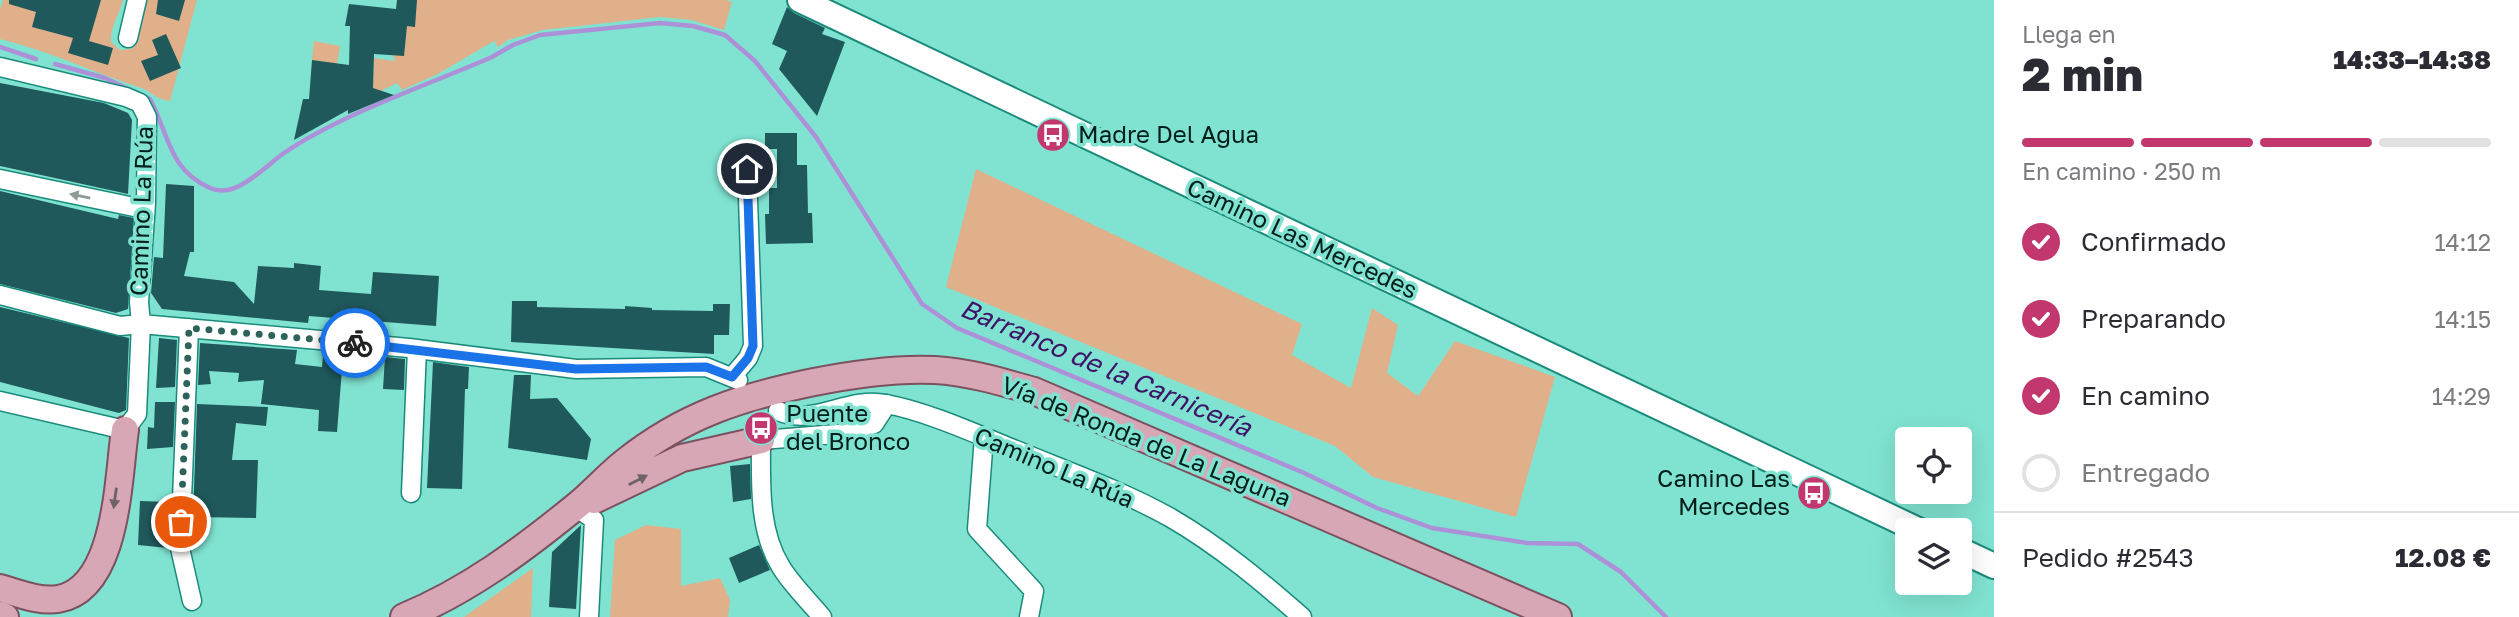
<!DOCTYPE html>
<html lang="es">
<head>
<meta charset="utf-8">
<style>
  :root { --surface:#fff; --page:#f7f7f7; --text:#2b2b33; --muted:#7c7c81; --line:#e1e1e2; --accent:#c2376e }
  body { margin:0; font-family:"Golos Text",sans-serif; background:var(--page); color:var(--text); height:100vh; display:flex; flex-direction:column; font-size:26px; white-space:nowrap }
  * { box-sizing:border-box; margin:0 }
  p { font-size:23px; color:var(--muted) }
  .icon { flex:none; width:38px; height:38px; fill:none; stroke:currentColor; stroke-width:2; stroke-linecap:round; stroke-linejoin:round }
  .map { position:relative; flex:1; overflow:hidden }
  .drawer { display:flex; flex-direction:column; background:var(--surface); width:525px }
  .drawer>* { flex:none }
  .buttons { position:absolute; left:1895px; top:427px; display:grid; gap:14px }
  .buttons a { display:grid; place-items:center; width:77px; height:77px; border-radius:7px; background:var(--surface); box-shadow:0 7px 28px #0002; font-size:35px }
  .pin { position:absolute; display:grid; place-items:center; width:60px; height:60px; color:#fff; margin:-30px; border:4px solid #fff; border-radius:50%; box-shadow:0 2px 7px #0007 }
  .courier { position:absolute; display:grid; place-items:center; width:70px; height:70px; margin:-35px; border:5px solid #1a73e8; border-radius:50%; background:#fff; color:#222; box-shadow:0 2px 9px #0007 }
  .headline em { font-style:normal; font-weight:800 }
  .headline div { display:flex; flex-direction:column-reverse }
  .headline { display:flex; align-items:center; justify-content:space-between; height:119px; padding:0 28px }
  h1 { font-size:46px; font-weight:800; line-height:52px }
  .bar { display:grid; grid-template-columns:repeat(4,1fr); gap:10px 7px; align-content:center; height:84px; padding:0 28px }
  .bar i { height:9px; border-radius:5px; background:var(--line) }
  .bar .current { background:var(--accent) }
  .bar p { grid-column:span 4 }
  .line { display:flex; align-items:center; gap:18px; padding:0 28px; border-top:2px solid var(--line) }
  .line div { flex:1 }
  ol { padding:0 28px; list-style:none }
  li { display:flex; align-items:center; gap:21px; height:77px }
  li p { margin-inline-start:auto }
  li .icon { padding:7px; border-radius:50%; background:var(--accent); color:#fff; stroke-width:4 }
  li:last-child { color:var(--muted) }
  li i { width:38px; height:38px; border:4px solid var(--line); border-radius:50% }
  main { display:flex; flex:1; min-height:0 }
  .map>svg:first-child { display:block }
  .green { fill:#dfb089 }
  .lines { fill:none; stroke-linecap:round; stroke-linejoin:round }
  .stream { stroke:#ac91d9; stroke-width:4.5 }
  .building { fill:#20595c }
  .minor-casing { stroke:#1a8b7b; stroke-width:21 }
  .secondary-casing { stroke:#1a8b7b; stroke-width:28 }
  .primary-casing { stroke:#7c5160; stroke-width:30 }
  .minor { stroke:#fff; stroke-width:18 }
  .secondary { stroke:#fff; stroke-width:24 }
  .primary { stroke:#d8a7b6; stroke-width:26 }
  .oneway { fill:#8c9a98 }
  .oneway2 { fill:#6c6268 }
  .done { stroke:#2d635a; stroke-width:7; stroke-dasharray:0 12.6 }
  .route { stroke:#1a73e8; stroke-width:9 }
  .labels { text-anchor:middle; stroke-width:7; stroke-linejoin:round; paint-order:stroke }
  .poi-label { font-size:24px; fill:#001e1a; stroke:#80e3d1; text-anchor:start }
  .street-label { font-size:24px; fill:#001e1a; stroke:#80e3d1 }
  .water-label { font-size:26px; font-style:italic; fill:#3d1368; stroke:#80e3d1 }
</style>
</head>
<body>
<main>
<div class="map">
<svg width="1994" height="617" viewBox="0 0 1994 617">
  <rect width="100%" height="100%" fill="#80e3d1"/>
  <!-- green -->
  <path class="green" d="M3 0H123C119 15 110 27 111 42L120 50 131 49 139 40 137 28 143 0H197L170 101C152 98 153 92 141 88 93 72 49 51 0 39V9Z
    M397 0H726L732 2 724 30 691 20 660 17 543 30 508 40 498 47 494 41 436 75 402 90 397 83 381 91 373 88 374 58 395 61 393 55Z
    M314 41 340 46 337 64 312 60Z
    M976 169 1302 324 1292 355 1351 388 1372 308 1398 325 1387 373 1418 396 1455 341 1555 377 1516 517 1373 477 1335 446 946 287Z
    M646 525 681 529V586L720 578 730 600 728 617H610L615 540Z
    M533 568 531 617H464Z"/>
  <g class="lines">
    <!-- stream -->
    <path class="stream" d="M0 47 36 59
      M55 64 105 78 150 99C169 134 168 169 210 188 236 200 265 166 284 153 341 114 428 85 492 57L513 45 540 35 660 23 693 26 725 35 755 61 816 137 922 304 957 328 1302 472 1377 508 1432 528 1527 543 1578 544 1621 572 1666 617"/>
  </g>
  <!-- building -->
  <path class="building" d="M9 0H101L89 41 113 48 108 65 68 53 73 38 32 27 36 12 9 4Z
    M158 0H185L179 21 156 14Z
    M397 0H417L415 27 407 26 404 56 374 54 373 88 394 95 348 114V110L294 140 303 99H309L312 60 349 65 350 26H345L349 4 396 9Z
    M787 7 794 13 825 28 822 34 845 42 817 116 779 69 787 51 772 44Z
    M166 34 181 68 150 81 141 61 158 55 152 40Z
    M0 83 104 103 128 113 132 120 128 194 0 166Z
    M765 133H797V165H807L808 213H812L813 243 766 244 765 214H769V188H777V149H765Z
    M166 184 194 186V252H190L184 276 234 282 254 304 258 266 294 268V263L321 266 319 290 371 294 373 272 439 276 436 326 309 316 308 323 162 309 151 293 154 257 163 258Z
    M0 191 118 219 119 215 134 218 128 309 116 313 0 284Z
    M512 301H537V307L625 309V306L652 308V310L713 311V304H730L729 335H714V354L511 342Z
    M0 307 129 338 126 410 119 413 0 382Z
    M159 338 177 340 175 387 156 388Z
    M200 343 297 350 295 364 322 367 323 355 343 357 337 432 318 431 319 410 261 404 264 380 238 382 239 373 209 371 211 384 198 385Z
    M385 357 405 359 404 390 383 389Z
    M433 362 469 367 468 389H465L462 489 427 488Z
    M514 375H531L530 399 557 398 591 439 587 460 508 448Z
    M155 402H175L173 447 147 449 148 427 154 428Z
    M197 404 268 407 266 426 236 423 232 460H258L256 518 193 517Z
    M750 464 751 499 733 502 730 466Z
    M140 501 170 502 168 548 138 545Z
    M581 525 576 609 549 607 552 552Z
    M759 545 770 570 739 583 729 558Z"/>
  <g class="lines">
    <!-- minor casing -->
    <g class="minor-casing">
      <path id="minor" d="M128 38 137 0
        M0 67 126 97 140 103 147 117 146 203 139 302 141 324 409 348 576 369 706 367 738 380
        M0 179 134 207 146 203
        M0 295 120 326 141 324 137 414 125 430 0 401
        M189 328 180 548 192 601
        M732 377 748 358 753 346 747 169
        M778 411C814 427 847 396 886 404 925 411 974 433 1011 448 1064 470 1121 490 1171 518 1219 546 1261 581 1302 617
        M984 437 977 529 1034 591 1029 617
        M411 493 417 349
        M576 507 594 520 589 617
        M822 617C809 601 792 585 781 567 758 530 761 482 761 440L849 433 874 424 887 404"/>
    </g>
    <!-- secondary casing -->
    <g class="secondary-casing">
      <path id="secondary" d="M800 0 1918 530
        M1960 550 1994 566"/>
    </g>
    <!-- primary casing -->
    <g class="primary-casing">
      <path id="primary" d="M594 500 682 458 761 440
        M0 588C18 593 39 602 58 599 118 589 118 477 125 430
        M0 615 5 617
        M404 617C467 591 521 551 574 508 592 494 607 476 625 462 684 415 741 397 814 382 854 374 894 368 935 370 969 372 1002 382 1034 391L1558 617"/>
    </g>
    <!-- minor -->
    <use href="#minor" class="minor"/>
    <!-- secondary -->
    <use href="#secondary" class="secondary"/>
    <!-- primary -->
    <use href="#primary" class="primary"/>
  </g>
  <!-- one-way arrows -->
  <defs><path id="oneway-solid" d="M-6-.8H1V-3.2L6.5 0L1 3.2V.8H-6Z" transform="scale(1.75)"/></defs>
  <use class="oneway" href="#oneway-solid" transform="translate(80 196) rotate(-168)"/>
  <g class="oneway2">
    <use href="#oneway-solid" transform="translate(638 480) rotate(-27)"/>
    <use href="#oneway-solid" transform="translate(115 498) rotate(98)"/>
  </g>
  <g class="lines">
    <!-- done -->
    <path class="done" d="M181 522 189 328 355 343"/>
    <!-- route -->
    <path class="route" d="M355 343 576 369 706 367 732 377 748 358 753 346 747 169"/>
  </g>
  <!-- icons -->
  <defs>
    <g id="bus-disc" transform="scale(1.75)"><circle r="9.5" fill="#c2376e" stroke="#80e3d1"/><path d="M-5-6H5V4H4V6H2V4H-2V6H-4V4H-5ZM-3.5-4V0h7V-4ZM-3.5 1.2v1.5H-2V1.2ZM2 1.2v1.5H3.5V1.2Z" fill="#fff"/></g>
  </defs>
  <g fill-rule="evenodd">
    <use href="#bus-disc" x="1053" y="135"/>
    <use href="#bus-disc" x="761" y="428"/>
    <use href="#bus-disc" x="1814" y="493"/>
  </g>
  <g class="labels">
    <!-- poi labels -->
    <g class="poi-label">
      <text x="1078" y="143">Madre Del Agua</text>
      <text x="786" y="422">Puente<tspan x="786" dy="28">del Bronco</tspan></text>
      <text x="1790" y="487" text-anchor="end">Camino Las<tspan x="1790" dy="28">Mercedes</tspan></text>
    </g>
    <!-- street labels -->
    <g class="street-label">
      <text transform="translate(142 211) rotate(-88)" y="8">Camino La Rúa</text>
      <text transform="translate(1302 239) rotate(25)" y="8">Camino Las Mercedes</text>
      <text transform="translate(1146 442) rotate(22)" y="8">Vía de Ronda de La Laguna</text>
      <text transform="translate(1054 468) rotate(23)" y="8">Camino La Rúa</text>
    </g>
    <!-- water labels -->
    <g class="water-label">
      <text transform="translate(1106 368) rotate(23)" y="9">Barranco de la Carnicería</text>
    </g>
  </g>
</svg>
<div class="buttons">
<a><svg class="icon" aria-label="locate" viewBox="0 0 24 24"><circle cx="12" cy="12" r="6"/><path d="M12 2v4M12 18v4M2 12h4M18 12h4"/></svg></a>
<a><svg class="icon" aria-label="layers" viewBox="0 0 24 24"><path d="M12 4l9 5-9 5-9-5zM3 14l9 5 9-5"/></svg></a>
</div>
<div class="pin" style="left:181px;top:522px;background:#ea580c"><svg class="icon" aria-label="bag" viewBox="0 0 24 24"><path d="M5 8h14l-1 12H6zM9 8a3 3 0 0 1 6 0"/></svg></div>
<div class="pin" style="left:747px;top:169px;background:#1f2937"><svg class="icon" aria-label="home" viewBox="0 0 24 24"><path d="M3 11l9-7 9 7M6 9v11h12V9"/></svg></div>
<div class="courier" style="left:355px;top:343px"><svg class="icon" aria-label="bike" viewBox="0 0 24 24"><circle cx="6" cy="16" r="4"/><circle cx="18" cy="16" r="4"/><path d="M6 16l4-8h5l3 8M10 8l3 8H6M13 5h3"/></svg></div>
</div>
<section class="drawer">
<div class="headline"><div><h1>2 min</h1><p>Llega en</p></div><em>14:33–14:38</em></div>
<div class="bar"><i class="current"></i><i class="current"></i><i class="current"></i><i></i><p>En camino · 250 m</p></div>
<ol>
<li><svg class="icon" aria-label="check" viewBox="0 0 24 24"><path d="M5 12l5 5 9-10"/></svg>Confirmado<p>14:12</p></li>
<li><svg class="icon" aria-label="check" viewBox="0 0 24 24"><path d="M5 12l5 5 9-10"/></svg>Preparando<p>14:15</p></li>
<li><svg class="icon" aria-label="check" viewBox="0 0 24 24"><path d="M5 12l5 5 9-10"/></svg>En camino<p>14:29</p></li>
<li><i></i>Entregado</li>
</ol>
<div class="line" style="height:91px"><div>Pedido #2543</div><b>12.08 €</b></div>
</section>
</main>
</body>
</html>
